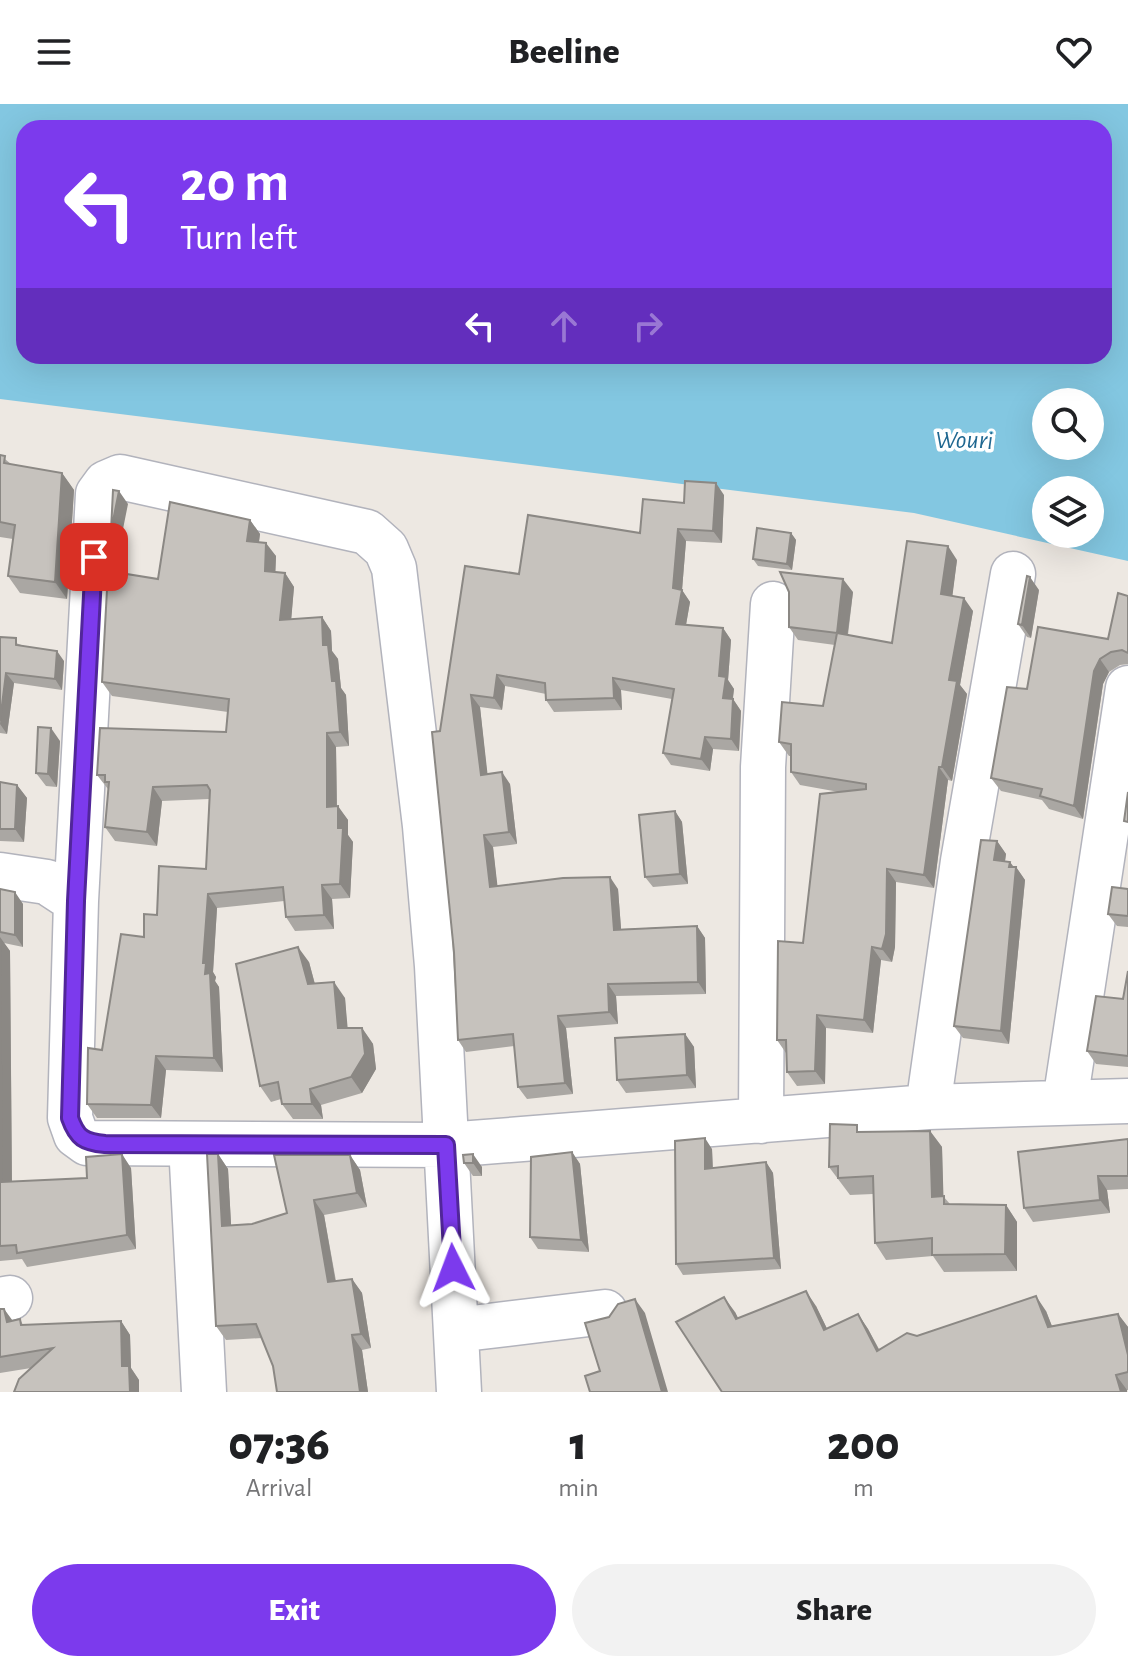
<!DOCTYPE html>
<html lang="en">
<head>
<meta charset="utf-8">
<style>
  :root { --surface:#fff; --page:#f2f2f2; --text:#202124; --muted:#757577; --accent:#7c3aed }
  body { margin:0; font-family:"Alegreya Sans",sans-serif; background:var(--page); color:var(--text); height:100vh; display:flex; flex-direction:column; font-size:30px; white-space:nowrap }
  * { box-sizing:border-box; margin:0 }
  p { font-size:26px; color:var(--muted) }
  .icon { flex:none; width:44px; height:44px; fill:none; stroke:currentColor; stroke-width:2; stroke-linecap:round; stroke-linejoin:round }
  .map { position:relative; height:1288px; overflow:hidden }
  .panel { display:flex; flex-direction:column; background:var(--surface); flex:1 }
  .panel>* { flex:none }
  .top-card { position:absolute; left:16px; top:16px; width:1096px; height:244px; border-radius:24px; box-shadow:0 8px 32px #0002; background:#7c3aed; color:#fff; overflow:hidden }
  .tools { position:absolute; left:1032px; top:284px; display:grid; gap:16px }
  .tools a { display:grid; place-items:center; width:72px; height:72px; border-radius:50%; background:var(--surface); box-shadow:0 8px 32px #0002; font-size:40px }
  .pin { position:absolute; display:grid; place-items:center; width:68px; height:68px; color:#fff; margin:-34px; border-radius:16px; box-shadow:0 4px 12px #0006 }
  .me { position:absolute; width:88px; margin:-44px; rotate:357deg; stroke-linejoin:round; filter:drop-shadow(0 0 6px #0008) }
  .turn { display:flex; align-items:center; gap:28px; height:168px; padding:0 32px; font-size:36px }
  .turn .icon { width:104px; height:104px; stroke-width:2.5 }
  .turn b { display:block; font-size:56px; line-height:68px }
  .lanes { display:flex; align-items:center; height:76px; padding:0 32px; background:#0003; justify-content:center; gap:40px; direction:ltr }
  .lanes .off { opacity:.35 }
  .eta { display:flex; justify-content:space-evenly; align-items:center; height:136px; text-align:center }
  .eta b { font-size:48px; font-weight:800; line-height:56px }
  .primary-button { display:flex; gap:16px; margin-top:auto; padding:16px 32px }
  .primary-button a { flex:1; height:92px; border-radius:48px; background:var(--accent); color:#fff; font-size:32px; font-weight:800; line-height:92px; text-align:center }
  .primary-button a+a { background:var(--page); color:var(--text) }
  header { display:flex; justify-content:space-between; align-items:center; height:104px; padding:0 32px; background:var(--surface); font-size:36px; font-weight:800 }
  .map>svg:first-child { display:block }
  .water { fill:#83c7e1; fill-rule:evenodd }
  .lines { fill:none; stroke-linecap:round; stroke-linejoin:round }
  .minor-casing { stroke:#b2b3bc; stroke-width:47 }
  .minor { stroke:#fff; stroke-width:44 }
  .wall { fill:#aaa7a3 }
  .shaded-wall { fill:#8b8884 }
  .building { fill:#c6c2bd; stroke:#8b8884; stroke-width:2 }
  .route-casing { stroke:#51269a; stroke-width:20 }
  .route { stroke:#7c3aed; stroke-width:14 }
  .labels { text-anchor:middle; stroke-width:7; stroke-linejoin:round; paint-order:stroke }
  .water-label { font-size:26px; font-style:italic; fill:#1f6790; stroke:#fff }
</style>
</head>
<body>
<header><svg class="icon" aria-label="menu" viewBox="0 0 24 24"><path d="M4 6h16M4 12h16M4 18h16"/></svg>Beeline<svg class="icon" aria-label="heart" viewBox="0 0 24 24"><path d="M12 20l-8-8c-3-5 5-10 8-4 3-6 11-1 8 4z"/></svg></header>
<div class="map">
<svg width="1128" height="1288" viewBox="0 0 1128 1288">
  <rect width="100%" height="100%" fill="#ede8e2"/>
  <path class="water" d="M0,0H1128V457L914,409L0,295ZM24,24H1104V252H24ZM1046,298H1090V342H1046ZM1046,386H1090V430H1046Z"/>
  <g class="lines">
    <defs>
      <path id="minor" d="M0,771L47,778L76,797L70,1014L76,1031L87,1039L446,1041L928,1003L1128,997
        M76,797L98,390L106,379L120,373L367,428L386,445L394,464L425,722L437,862L459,1288
        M1065,998L1128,584
        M928,1003L963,757L1013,470
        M761,1017L763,663L773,500
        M191,1040L204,1288
        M0,1196L10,1194
        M456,1226L605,1208"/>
    </defs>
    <use href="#minor" class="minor-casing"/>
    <use href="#minor" class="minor"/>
  </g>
  <path class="wall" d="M0,351L11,360L62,369L74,386L67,495L20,489L8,472L13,435L0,433Z
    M724,391L722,439L686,437L682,486L690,498L686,521L723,524L731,536L728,576L734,585L733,595L741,607L739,647L713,645L710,667L671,661L663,649L672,595L621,586L622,606L554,608L546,596V590L505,582L502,606L480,603L487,670L510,680L517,740L493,743L497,782L618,785L621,825L697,822L705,834L706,890L616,892L618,920L566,924L573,990L527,995L518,983L514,942L466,948L458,936L440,627L519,470L640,429L684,399Z
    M250,416L260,430L259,438L276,452L275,468L285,469L294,483L291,515L322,513L331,527L332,547L338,555L341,584L346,591L349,642L336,643L337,702L348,716V731L353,738L350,794L332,795L334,825L295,827L286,813L284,797L217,804L213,868L216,873L215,877L219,883L223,968L166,966L161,1014H97L87,1000L102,946L144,833L157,811L206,765L209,695L162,697L157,742L115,737L105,723L108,685L97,671L226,628L228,608L112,592L102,578Z
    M791,429L796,436L792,466L758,462L753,455Z
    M957,456L952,492L973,507L960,581L967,590L952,677L948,676L934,784L896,778L895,843L892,858L881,856L873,929L826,924L825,980L797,982L787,968L786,949L777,936L803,839L839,688L800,681L791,668V652H789L779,638L823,602L835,541L798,536L789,523L853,488L848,531L892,539Z
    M1039,486L1031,534L1027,533L1018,520Z
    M1128,492V560L1120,561L1109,568L1103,580L1083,715L1049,705L1042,696L1001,687L991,674L1027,585L1108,535Z
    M0,533L64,557L62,586L14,579L7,630L0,629Z
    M60,637L57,683L46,682L36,669Z
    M0,678L17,681L27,694L24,738L0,737Z
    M675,707L682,718L688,780L653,783L645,773Z
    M997,737L1006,750L1005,758H1010L1013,763H1016L1025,776L1009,940L963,934L954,922Z
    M0,785L23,800V843L4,839L10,847L12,1078L87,1074L131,1064L136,1145L27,1163L22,1155L0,1157Z
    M1128,785V823L1117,822L1108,810Z
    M309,858L315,880L345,894L347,924H362L373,940L376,965L362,989L321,1001L323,1015H293L282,1000L281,995L271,998L260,982Z
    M1128,867V963L1096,960L1087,947L1123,895Z
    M685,930L694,943L696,984L626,989L617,976Z
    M930,1027L942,1043L943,1092L950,1100L1006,1101L1017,1118V1167L944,1168L933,1152L886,1156L875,1139L873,1090L850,1091L829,1063L862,1028Z
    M1128,1035V1085L1107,1086L1110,1109L1033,1118L1024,1104Z
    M712,1045L713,1064L766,1058L773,1069L781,1165L683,1171L676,1160Z
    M572,1048L580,1060L589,1148L538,1145L530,1133Z
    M218,1050L228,1065L231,1121L252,1120L287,1109L350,1051L360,1066L367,1103L324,1111L336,1177L352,1175L362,1189L371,1244L362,1246L368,1288H277L273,1262L262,1234L226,1236L216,1222Z
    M463,1051L482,1063V1072H473L464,1059Z
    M816,1202L827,1225L858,1210L868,1225L879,1245L917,1232L1046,1207L1052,1222L1118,1210L1128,1223V1286L722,1288L735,1208L738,1214Z
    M0,1205H4L13,1217L20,1215L23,1221L121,1217L130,1231L131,1264L139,1276L31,1264L0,1269Z"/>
  <path class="shaded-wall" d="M62,369L74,386L67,495L55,478Z
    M716,379L724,391L722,439L713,427Z
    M119,387L128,400L120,440L111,427Z
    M250,416L260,430L257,451L247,437Z
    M678,425L686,437L682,486L690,498L684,532L676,520L673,484Z
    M791,429L796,436L792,466L787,460Z
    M266,439L276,452L275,481L265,467Z
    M948,442L957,456L951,503L941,490Z
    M285,469L294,483L290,530L280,516Z
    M1030,473L1039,486L1031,534L1022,521Z
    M843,475L853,488L846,542L837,529Z
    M964,494L973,507L960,581L967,590L952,677L942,663L949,576Z
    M322,513L331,527L332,547L338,555L341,584L346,591L349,642L340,628L332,577L323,541Z
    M723,524L731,536L728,576L734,585L731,606L723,594L719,572Z
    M57,547L64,557L62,586L55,575Z
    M1100,555L1109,568L1103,580L1083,715L1074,702L1094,567Z
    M6,569L14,579L7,630L0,620Z
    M497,571L505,582L502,606L494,594Z
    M613,574L621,586L622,606L614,594Z
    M471,591L480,603L489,683L481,671Z
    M733,595L741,607L739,647L731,635Z
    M51,624L60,637L57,683L48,670Z
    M327,629L336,643L337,716L327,703Z
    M705,633L713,645L710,667L701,655Z
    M939,663L948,676L934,784L924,771Z
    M502,668L510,680L517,740L509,728Z
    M17,681L27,694L24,738L15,725Z
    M153,683L162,697L157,742L147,728Z
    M338,702L348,716V731L353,738L350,794L340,780Z
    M675,707L682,718L688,780L680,770Z
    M484,731L493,743L499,795L490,783Z
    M997,737L1006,750L1003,769L994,756Z
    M1010,758L1016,766V763L1025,776L1009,940L1001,927Z
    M887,765L896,778L895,843L892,858L882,845Z
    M610,773L618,785L622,837L614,826Z
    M322,781L332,795L334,825L324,811Z
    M15,788L23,800V843L15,831Z
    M208,790L217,804L213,868L216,873L215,877L219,883L223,968L214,954L203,859Z
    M697,822L705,834L706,890L698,878Z
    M0,833L10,847L12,1092L2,1078Z
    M298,843L309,858L319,896L308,880Z
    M872,843L881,856L873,929L864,916Z
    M334,878L345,894L349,939L338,924Z
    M608,880L616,892L618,920L609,908Z
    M817,911L826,924L825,980L815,967Z
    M558,912L566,924L573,990L565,979Z
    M362,924L373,940L376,965L362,989L351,973Z
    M685,930L694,943L696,984L687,971Z
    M156,952L166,966L161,1014L151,1001Z
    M310,985L321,1001L323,1015L312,1000Z
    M930,1027L942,1043L944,1110L932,1093Z
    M705,1034L712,1045L713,1075L705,1065Z
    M572,1048L580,1060L589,1148L581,1136Z
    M122,1050L131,1064L136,1145L127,1131Z
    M218,1050L228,1065L232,1137L222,1122Z
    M473,1050L482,1063V1072L473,1059Z
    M350,1051L360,1066L367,1103L357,1089Z
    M766,1058L773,1069L781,1165L774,1154Z
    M1098,1072L1107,1086L1110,1109L1100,1096Z
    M314,1096L324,1111L338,1192L328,1178Z
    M1006,1101L1017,1118V1167L1005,1150Z
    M352,1175L362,1189L371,1244L361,1230Z
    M806,1187L816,1202L835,1241L824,1226Z
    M1036,1192L1046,1207L1058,1238L1048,1223Z
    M724,1193L735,1208L746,1230L736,1215Z
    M635,1195L645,1209L668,1288H662Z
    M4,1205L14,1219L7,1218Z
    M858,1210L868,1225L887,1261L877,1247Z
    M1118,1210L1128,1223V1251Z
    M121,1217L130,1231L131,1264L139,1276V1288H130L122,1262Z
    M352,1231L362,1246L368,1288H360Z
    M1116,1271L1127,1286V1288H1121Z"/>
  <path class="building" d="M0,351L5,352L4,359L62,369L55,478L8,472L15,421L0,418Z
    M685,377L716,379L713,427L678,425L673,484L682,486L676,520L723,524L719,572L726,573L723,594L733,595L731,635L705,633L701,655L663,649L674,585L613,574L614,594L546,596L545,579L497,571L494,594L471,591L481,671L502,668L509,728L484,731L490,783L563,774L610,773L614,826L697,822L698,878L608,880L609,908L558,912L565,979L518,983L513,930L458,936L454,848L432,628L440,627L465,462L519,470L528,411L640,429L643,395L684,399Z
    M113,386L119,387L111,427Z
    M170,398L250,416L247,437L266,439L265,467L285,469L280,516L322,513L323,541H328L332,577H336L340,628L327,629V703L338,702V724H343L340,780L322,781L324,811L286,813L283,783L208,790L203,859H206L205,870L210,869L214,954L156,952L151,1001L87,1000L88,944L102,946L121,830L144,833V810L157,811L159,762L206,765L210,686L207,681L153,683L147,728L105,723L109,678H105V671H97L100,624L226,628L229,595L102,578L108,467L158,475Z
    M757,424L791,429L787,460L753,455Z
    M907,437L948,442L941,490L964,494L949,576L957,577L942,663H939L924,771L887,765L886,830L882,845L872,843L864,916L817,911L815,967L787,968L786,936H777L778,837L803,839L820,690L866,685V680L791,668V640L779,638L782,598L823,602L837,529L892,539Z
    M780,468L843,475L837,529L789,523V488Z
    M1027,472L1030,473L1022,521L1018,520Z
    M1118,489L1128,492V549L1122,546L1111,548L1100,555L1094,567L1074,702L1040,692L1042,685L991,674L1007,583L1027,585L1038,523L1108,535Z
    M0,533L16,534V541L57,547L55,575L6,569L0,617Z
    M38,623L51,624L48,670L36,669Z
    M0,678L17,681L15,725H0Z
    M1128,688V718L1124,717Z
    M675,707L680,770L645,773L639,711Z
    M981,736L997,737L994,756L1010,758L1009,763H1016L1001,927L954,922Z
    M1112,783L1128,785V812L1108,810Z
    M0,785L15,788V831L0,828Z
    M0,842L2,1078L87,1074L86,1053L122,1050L127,1131L17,1149L16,1141L0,1142Z
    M298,843L308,880L334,878L338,924H362L365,950L351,973L310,985L312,1000H282L278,978L260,982L236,860Z
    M1128,867V952L1087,947L1096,892L1123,895Z
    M685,930L687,971L617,976L615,934Z
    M830,1020L857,1021V1028L930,1027L932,1093L944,1092V1100L1006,1101L1005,1150L932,1151V1134L875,1139L873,1072L838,1074V1062L829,1063Z
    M705,1034V1065L766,1058L774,1154L676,1160L675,1037Z
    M1128,1035V1072H1098L1100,1096L1024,1104L1018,1048Z
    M572,1048L581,1136L530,1133L531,1053Z
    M207,1050H218L222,1122L252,1120L287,1109L274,1051H350L357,1089L314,1096L328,1178L352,1175L361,1230L352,1231L360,1288H277L273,1262L256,1220L216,1222Z
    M473,1050V1059H464L463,1051Z
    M806,1187L824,1226L858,1210L877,1247L907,1229L917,1232L1036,1192L1048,1223L1118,1210L1128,1251V1268L1116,1271L1121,1288H722L676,1218L724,1193L736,1215Z
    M635,1195L662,1288H590L585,1272L600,1267L585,1219L609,1213L618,1200Z
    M0,1205H4L7,1218L20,1215L21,1221L121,1217L122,1262H129L130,1288H14L19,1275L53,1244L0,1253Z"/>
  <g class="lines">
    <defs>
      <path id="route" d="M94,453L76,797L70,1014C77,1034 84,1038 105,1040L446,1041L453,1164"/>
    </defs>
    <use href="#route" class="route-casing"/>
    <use href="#route" class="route"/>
  </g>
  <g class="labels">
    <g class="water-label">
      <text x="964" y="344">Wouri</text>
    </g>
  </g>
</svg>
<div class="tools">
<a><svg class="icon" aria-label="search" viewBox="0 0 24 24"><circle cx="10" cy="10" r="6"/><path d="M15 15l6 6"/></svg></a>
<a><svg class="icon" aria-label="layers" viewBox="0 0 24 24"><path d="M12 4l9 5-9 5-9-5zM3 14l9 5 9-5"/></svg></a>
</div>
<div class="pin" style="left:94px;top:453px;background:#d93025"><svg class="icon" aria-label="arrive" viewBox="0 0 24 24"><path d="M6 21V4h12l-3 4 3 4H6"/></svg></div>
<svg class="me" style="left:453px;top:1164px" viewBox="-20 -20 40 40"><path d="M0-17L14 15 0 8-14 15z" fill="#7c3aed" stroke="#fff" stroke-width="4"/></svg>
<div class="top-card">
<div class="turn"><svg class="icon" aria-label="left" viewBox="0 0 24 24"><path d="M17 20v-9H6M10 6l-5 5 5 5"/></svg><div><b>20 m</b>Turn left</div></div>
<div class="lanes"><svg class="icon" aria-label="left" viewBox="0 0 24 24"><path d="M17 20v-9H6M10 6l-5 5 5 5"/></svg><svg class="icon off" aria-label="ahead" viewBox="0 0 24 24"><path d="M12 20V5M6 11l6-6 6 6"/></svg><svg class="icon off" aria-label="right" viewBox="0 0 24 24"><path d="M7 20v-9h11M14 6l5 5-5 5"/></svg></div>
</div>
</div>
<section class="panel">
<div class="eta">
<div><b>07:36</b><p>Arrival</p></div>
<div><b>1</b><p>min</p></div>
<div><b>200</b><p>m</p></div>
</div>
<div class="primary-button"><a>Exit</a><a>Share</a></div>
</section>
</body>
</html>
